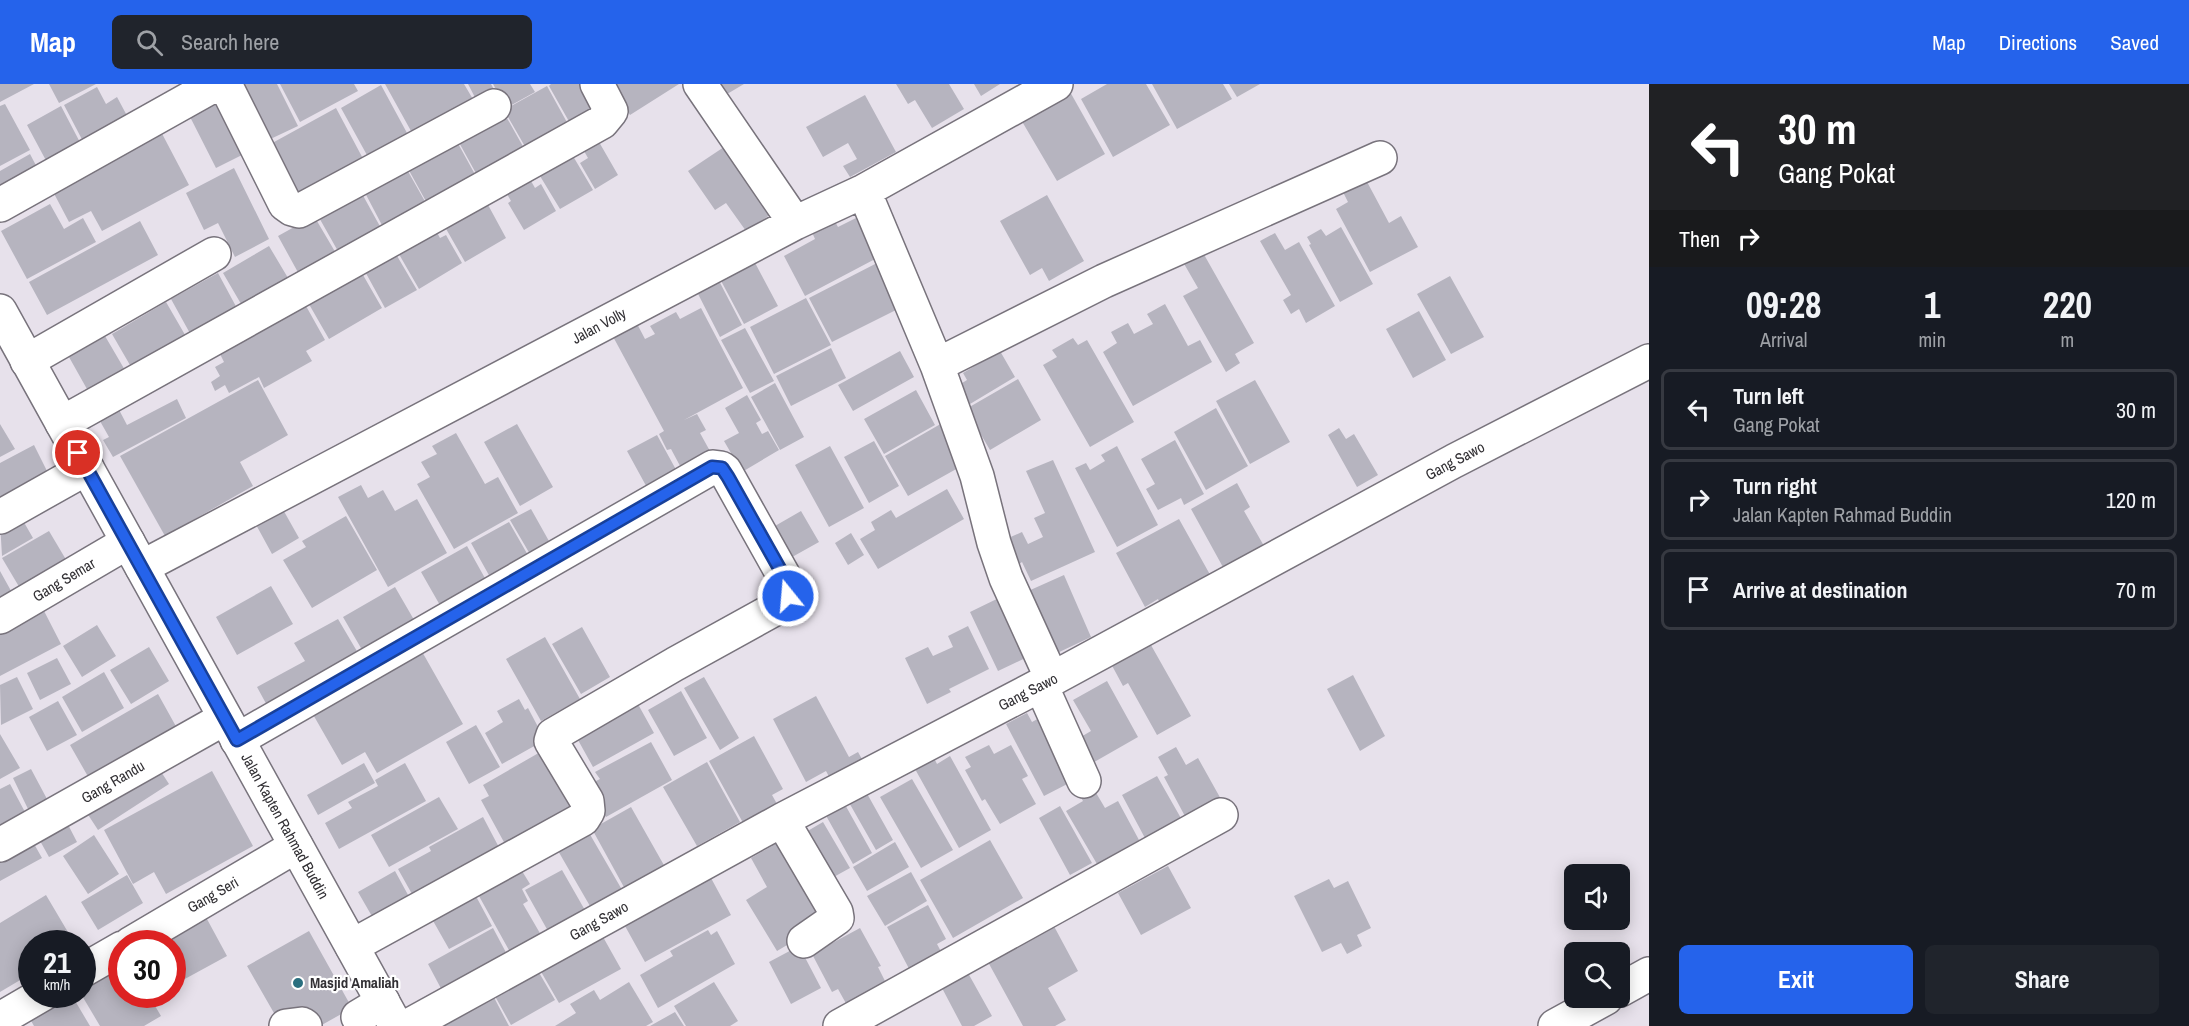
<!DOCTYPE html>
<html lang="en">
<head>
<meta charset="utf-8">
<style>
  :root { --surface:#171b24; --page:#20242c; --text:#f1f3f6; --muted:#9ea1a6; --line:#363941; --accent:#2563eb }
  body { margin:0; font-family:"Archivo Narrow",sans-serif; background:var(--page); color:var(--text); height:100vh; display:flex; flex-direction:column; font-size:22px; white-space:nowrap }
  * { box-sizing:border-box; margin:0 }
  p { font-size:20px; color:var(--muted) }
  .icon { flex:none; width:33px; height:33px; fill:none; stroke:currentColor; stroke-width:2; stroke-linecap:round; stroke-linejoin:round }
  .map { position:relative; flex:1; overflow:hidden }
  .sheet { display:flex; flex-direction:column; background:var(--surface); width:540px }
  .sheet>* { flex:none }
  .hud { background:#202124; color:#fff; overflow:hidden }
  .tools { position:absolute; left:1564px; top:780px; display:grid; gap:12px }
  .tools a { display:grid; place-items:center; width:66px; height:66px; border-radius:9px; background:var(--surface); box-shadow:0 3px 15px #0003; font-size:30px }
  .speed { position:absolute; left:18px; top:846px; display:flex; gap:12px; font-size:30px; font-weight:700; text-align:center }
  .speed>* { display:grid; place-content:center; width:78px; height:78px; border-radius:50%; background:var(--surface); box-shadow:0 3px 15px #0003; line-height:1 }
  .speed small { font-size:15px; font-weight:400 }
  .speed .limit { border:9px solid #d22; background:#fff; color:#111 }
  .pin { position:absolute; display:grid; place-items:center; width:51px; height:51px; color:#fff; margin:-26px; border:3px solid #fff; border-radius:50%; box-shadow:0 2px 6px #0007 }
  .me { position:absolute; width:66px; margin:-33px; rotate:343deg; stroke-linejoin:round; filter:drop-shadow(0 0 4px #0008) }
  .turn { display:flex; align-items:center; gap:21px; height:126px; padding:0 30px; font-size:27px }
  .turn .icon { width:78px; height:78px; stroke-width:2.5 }
  .turn b { display:block; font-size:42px; line-height:51px }
  .then { display:flex; align-items:center; height:57px; padding:0 30px; background:#0003; gap:12px; font-size:22px }
  .eta { display:flex; justify-content:space-evenly; align-items:center; height:102px; text-align:center }
  .eta b { font-size:36px; font-weight:700; line-height:42px }
  .cta { display:flex; gap:12px; margin-top:auto; padding:12px 30px }
  .cta a { flex:1; height:69px; border-radius:9px; background:var(--accent); color:#fff; font-size:24px; font-weight:700; line-height:69px; text-align:center }
  .cta a+a { background:var(--page); color:var(--text) }
  ul { padding:0; list-style:none }
  li { display:flex; align-items:center; gap:18px; height:81px; margin:0 12px 9px; padding:0 18px; border:3px solid var(--line); border-radius:9px }
  li div { flex:1 }
  li b { display:block; font-size:22px }
  li em { font-style:normal }
  header { display:flex; align-items:center; gap:36px; box-sizing:border-box; height:84px; padding:0 30px; background:var(--accent); color:#fff }
  header strong { font-size:28px }
  nav { display:flex; gap:33px; margin-inline-start:auto; font-size:21px }
  .search { width:420px; height:54px; background:var(--page); display:flex; align-items:center; gap:15px; box-sizing:border-box; padding:0 21px; border-radius:9px; color:var(--muted); font-size:22px }
  main { display:flex; flex:1; min-height:0 }
  .map>svg:first-child { display:block }
  .building { fill:#b6b4bf }
  .lines { fill:none; stroke-linecap:round; stroke-linejoin:round }
  .street-casing { stroke:#78737c; stroke-width:36 }
  .primary-casing { stroke:#78737c; stroke-width:36 }
  .street { stroke:#fff; stroke-width:33 }
  .primary { stroke:#fff; stroke-width:33 }
  .route-casing { stroke:#184099; stroke-width:15 }
  .route { stroke:#2563eb; stroke-width:10 }
  .poi-dot { fill:#2a6f7f; stroke:#fff; stroke-width:2 }
  .labels { text-anchor:middle; stroke-width:4.5; stroke-linejoin:round; paint-order:stroke }
  .street-label { font-size:15px; fill:#323034; stroke:#fff }
  .poi-label { font-size:15px; font-weight:bold; fill:#323034; stroke:#fff; text-anchor:start }
</style>
</head>
<body>
<header>
<strong>Map</strong>
<div class="search"><svg class="icon" aria-label="search" viewBox="0 0 24 24"><circle cx="10" cy="10" r="6"/><path d="M15 15l6 6"/></svg>Search here</div>
<nav><a>Map</a><a>Directions</a><a>Saved</a></nav>
</header>
<main>
<div class="map">
<svg width="1649" height="942" viewBox="0 0 1649 942">
  <rect width="100%" height="100%" fill="#e7e1eb"/>
  <path class="building" d="M0,0H34L0,18Z
    M49,0H96L59,19Z
    M233,0H277L298,42L262,59Z
    M280,0H354L358,7L300,38Z
    M385,0H464L477,22L416,56Z
    M468,0H491L499,15L481,25Z
    M493,0H530L535,8L506,24Z
    M551,0H593L605,22L571,41L549,2Z
    M610,0H679L630,31Z
    M708,0H744L717,16Z
    M896,0H949L964,25L932,44L915,16L908,20Z
    M974,0H1000L981,12Z
    M1107,0H1146L1170,41L1113,73L1081,15Z
    M1152,0H1223L1232,15L1177,45Z
    M1229,0H1260L1237,13Z
    M381,1L413,60L373,82L341,24Z
    M222,2L254,65L216,84L184,21Z
    M547,2L569,42L527,66L504,26Z
    M97,3L106,20L117,13L132,41L87,65L64,21Z
    M1069,6L1105,70L1057,97L1020,34Z
    M865,11L896,68L850,93L843,82L857,75L848,59L823,73L806,43Z
    M5,20L30,66L0,82V22Z
    M61,22L84,66L50,84L27,41Z
    M336,24L368,84L298,122L265,63Z
    M503,27L525,66L478,93L456,53Z
    M158,42L189,101L102,147L91,127L69,138L49,100Z
    M455,54L477,94L428,121L406,81Z
    M733,57L779,125L746,147L726,119L715,126L688,87Z
    M599,58L618,91L595,105L580,79L588,74L584,67Z
    M570,67L593,106L560,125L540,92L552,85Z
    M30,70L41,91L0,114V87Z
    M405,82L427,121L384,145L363,105Z
    M234,84L269,155L235,173L218,139L204,146L186,109Z
    M527,90L535,104L541,100L556,127L524,146L508,119L511,117L503,103Z
    M1365,94L1389,139L1401,132L1418,163L1370,188L1336,125L1348,118L1342,106Z
    M360,106L382,146L339,169L317,130Z
    M1047,111L1084,177L1049,197L1042,184L1030,191L1000,137Z
    M487,119L506,154L465,178L445,143Z
    M50,120L64,145L83,134L96,158L27,195L1,147Z
    M314,132L337,171L300,192L278,152Z
    M833,134L838,143L856,134L877,174L805,212L784,172L815,155L811,146Z
    M140,137L158,171L47,231L29,198Z
    M434,143L440,154L446,151L462,179L419,205L396,165Z
    M1341,143L1373,200L1340,218L1309,161L1311,160L1307,153L1321,145L1326,152Z
    M1275,149L1285,166L1299,158L1335,222L1306,239L1299,225L1291,230L1283,216L1291,211L1260,157Z
    M269,162L291,199L244,225L223,189Z
    M393,165L417,206L385,224L362,182Z
    M1202,167L1254,259L1235,270L1240,279L1226,288L1183,212L1198,204L1183,178Z
    M753,175L778,222L744,240L719,193Z
    M877,179L900,224L832,258L809,214Z
    M359,184L382,224L329,255L306,215Z
    M218,189L239,228L192,253L171,215Z
    M1450,192L1484,253L1451,270L1417,210Z
    M717,193L742,241L720,253L695,204Z
    M806,214L831,261L774,290L750,243Z
    M166,218L188,256L134,288L112,250Z
    M1165,220L1188,262L1200,256L1212,278L1133,322L1103,268L1117,259L1111,248L1128,239L1134,250L1153,240L1147,230Z
    M306,222L325,256L306,267L312,277L264,304L259,293L229,309L225,301L215,307L211,298L220,292L215,283L224,278L220,270Z
    M701,224L743,304L684,336L697,330L706,346L700,349L716,378L686,393L671,365L667,366L659,350L664,347L610,247L634,234L645,255L655,250L650,242L676,228L680,235Z
    M1419,227L1446,276L1413,294L1386,245Z
    M745,244L774,297L750,309L721,256Z
    M105,252L129,293L92,314L69,273Z
    M1073,254L1078,261L1087,256L1134,338L1090,363L1043,281L1057,273L1052,266Z
    M831,264L846,294L791,322L776,292Z
    M900,267L914,293L853,327L838,301Z
    M1000,267L1015,293L965,323L954,304L967,296L963,289Z
    M1018,295L1041,336L990,366L966,325Z
    M258,296L288,351L240,378L253,402L165,452L120,372Z
    M1255,296L1290,358L1250,380L1216,317Z
    M775,299L804,353L780,366L751,313Z
    M916,306L935,341L884,370L864,335Z
    M747,311L761,336L756,339L762,350L768,347L779,366L742,388L724,357L739,349L725,324Z
    M177,315L186,334L113,373L103,356L109,353L96,330L116,320L127,341Z
    M1216,324L1248,382L1206,406L1174,348Z
    M944,338L967,379L908,412L885,372Z
    M0,340L15,365L0,373Z
    M517,340L553,403L520,422L484,358Z
    M1339,344L1346,355L1354,350L1378,391L1357,403L1328,351Z
    M456,349L485,400L498,393L518,429L454,465L417,400L430,393L421,378L437,370L432,362Z
    M657,351L680,393L650,409L627,367Z
    M1175,356L1204,410L1184,421L1181,414L1158,426L1146,405L1155,400L1141,375Z
    M874,357L899,402L869,419L844,373Z
    M34,361L50,393L0,419V379Z
    M830,362L864,424L829,443L795,381Z
    M1117,362L1158,441L1117,463L1075,384L1086,379L1090,386L1105,377L1101,371Z
    M1053,376L1095,468L1031,497L1022,478L1018,481L1006,455L1022,448L1028,460L1043,453L1034,434L1045,429L1026,387Z
    M1237,399L1250,423L1244,427L1264,462L1224,485L1191,425Z
    M361,401L368,414L383,406L395,427L417,415L447,469L388,503L338,413Z
    M947,405L964,435L878,485L860,455L875,446L871,438L891,426L896,434Z
    M281,422L299,454L272,470L254,437Z
    M531,425L554,466L534,477L510,436Z
    M801,427L819,458L785,477L768,446Z
    M18,428L33,454L2,472L0,438Z
    M346,432L377,486L312,524L283,476L306,463L302,457Z
    M1179,435L1213,496L1162,524L1158,515L1145,523L1116,469Z
    M509,438L533,480L495,502L471,459Z
    M49,447L68,479L21,506L2,474Z
    M851,449L864,471L848,481L835,459Z
    M467,462L491,505L445,530L421,488Z
    M0,487L15,514L0,522Z
    M1064,491L1091,553L1053,571L1017,512Z
    M271,502L293,540L237,571L216,533Z
    M395,503L417,541L365,571L343,533Z
    M1007,510L1036,569L998,587L970,528Z
    M43,525L61,560L0,592V546Z
    M338,535L361,574L269,625L257,603L305,577L294,559Z
    M97,541L116,572L82,593L63,562Z
    M968,542L989,585L949,605L951,608L927,620L905,574L928,563L933,572L953,563L948,552Z
    M582,543L610,593L581,610L552,560Z
    M545,553L580,615L541,637L506,575Z
    M1147,554L1191,632L1157,651L1128,599L1123,602L1109,576Z
    M416,557L463,640L377,689L365,668L342,681L307,620Z
    M149,563L169,597L131,620L110,586Z
    M57,574L71,600L40,616L27,589Z
    M104,588L124,624L82,648L62,613Z
    M1353,591L1385,652L1360,667L1327,605Z
    M17,593L33,625L1,641L0,601Z
    M704,593L739,654L720,666L684,604Z
    M1107,597L1138,653L1089,681L1074,657L1091,647L1073,616Z
    M681,607L707,654L674,672L648,626Z
    M158,610L178,646L90,696L70,661Z
    M816,612L849,673L858,668L867,684L834,702L826,687L806,698L773,635Z
    M634,613L654,649L593,683L573,647Z
    M519,615L525,626L528,624L545,656L502,680L485,649L503,638L497,627Z
    M58,617L77,651L47,667L29,633Z
    M1027,629L1032,638L1043,632L1077,695L1044,712L1006,640Z
    M476,641L500,683L469,700L446,658Z
    M0,650L20,684L0,695Z
    M754,652L783,705L772,711L781,727L747,746L709,677Z
    M651,658L672,696L606,733L588,701L600,695L595,688Z
    M989,661L994,670L1011,661L1028,692L1022,695L1036,720L1000,740L985,715L982,717L965,686L971,683L965,673Z
    M549,663L583,722L505,760L481,716L489,712L483,701Z
    M1176,663L1186,681L1198,674L1222,717L1187,736L1164,693L1168,691L1158,673Z
    M950,672L991,746L959,764L915,685L934,674L937,680Z
    M707,678L740,738L697,762L663,703Z
    M364,679L375,699L318,731L307,711Z
    M405,679L426,717L339,765L325,739L352,724L348,718L378,702L375,696Z
    M156,680L169,700L98,746L85,726Z
    M31,685L47,715L28,725L13,694Z
    M212,687L253,762L166,810L154,788L133,800L104,746Z
    M1157,692L1182,736L1146,756L1122,711Z
    M912,695L953,766L921,784L880,713Z
    M10,700L25,728L0,741V705Z
    M1092,702L1105,724L1118,717L1139,756L1097,780L1066,727L1083,717L1079,710Z
    M865,706L893,756L876,766L847,715Z
    M439,713L458,745L389,783L371,751Z
    M843,717L872,769L853,780L824,728Z
    M1060,722L1092,779L1070,791L1039,734Z
    M631,723L665,783L625,805L592,745Z
    M63,731L77,758L49,773L34,746Z
    M483,733L503,771L417,819L398,785L431,767L429,763Z
    M823,738L850,784L821,800L794,755Z
    M588,747L625,811L594,829L557,765Z
    M786,747L836,832L777,867L746,816L767,803L751,774L772,762L769,757Z
    M29,751L42,774L0,797V767Z
    M94,751L119,790L88,810L63,772Z
    M990,756L1023,814L953,854L920,796Z
    M895,758L909,783L867,807L853,783Z
    M1168,782L1191,824L1141,851L1118,809Z
    M562,786L590,835L553,856L525,806Z
    M395,787L413,820L377,841L358,808Z
    M522,787L530,800L522,805L528,817L523,820L541,851L510,868L474,803Z
    M911,788L927,817L885,842L867,812Z
    M127,791L143,819L98,846L81,818Z
    M711,794L731,831L645,878L625,842L662,822L658,816L696,795L699,801Z
    M1329,795L1334,804L1348,797L1371,844L1357,851L1362,862L1347,870L1341,859L1322,868L1294,812Z
    M471,803L492,842L449,865L432,835Z
    M46,811L75,860H32V889L0,908V839Z
    M928,821L946,855L937,860L947,879L915,896L887,843Z
    M201,824L227,872L172,902V860H146Z
    M1048,831L1078,887L1048,904L1066,936L1055,942H1023L982,867Z
    M493,844L510,876L445,912L428,880Z
    M598,844L621,885L559,919L536,879Z
    M860,844L881,882L878,883L887,901L848,923L838,905L832,908L812,870Z
    M708,846L711,851L717,847L735,880L658,924L640,891L673,872L670,867Z
    M309,847L352,924L320,942H312L301,923L278,936L247,882Z
    M799,862L821,904L791,920L769,878Z
    M122,873V910H148L161,932L144,942H100L81,910H82V896Z
    M534,880L555,916L511,941L491,905Z
    M968,889L992,932L974,942H962L942,904Z
    M629,898L653,938L646,942H555L576,929L570,920L594,906L600,916Z
    M714,898L738,937L730,942H686L674,922Z
    M488,902L509,942H440Z
    M52,910H71L90,942H34L25,926Z
    M675,928L684,942H650Z"/>
  <g class="lines">
    <defs>
      <path id="street" d="M225,0L285,120L292,125L299,127L494,22
        M700,0L795,139
        M864,107L937,281L977,392L994,459L1006,494L1052,595
        M0,121L216,0
        M27,277L214,170
        M937,281L1104,197L1380,74
        M62,339L602,38L611,27L597,0
        M0,433L87,384
        M142,483L795,139L864,107L1056,0
        M0,533L128,458
        M1041,601L1084,697
        M237,656L713,383L721,384L725,387L786,496L788,512L780,522L675,580L553,651L551,657L587,717L588,727L583,735L352,862
        M782,736L836,828L837,834L804,857
        M0,761L225,634
        M130,860L296,762
        M82,887L122,864
        M1620,906L1649,890
        M358,933L383,918
        M0,935L43,910
        M286,942L302,940L305,942
        M408,942L782,736L1052,595L1454,377L1649,277
        M840,942L1221,731
        M1555,942L1606,914"/>
      <path id="primary" d="M0,227L396,942"/>
    </defs>
    <use href="#street" class="street-casing"/>
    <use href="#primary" class="primary-casing"/>
    <use href="#street" class="street"/>
    <use href="#primary" class="primary"/>
  </g>
  <g class="lines">
    <defs>
      <path id="route" d="M78,369L237,656L712,383L722,384L728,393L786,496L788,512"/>
    </defs>
    <use href="#route" class="route-casing"/>
    <use href="#route" class="route"/>
  </g>
  <circle class="poi-dot" cx="298" cy="899" r="6"/>
  <g class="labels">
    <g class="street-label">
      <text transform="translate(599 242) rotate(-28)" y="5">Jalan Volly</text>
      <text transform="translate(1455 377) rotate(-28)" y="5">Gang Sawo</text>
      <text transform="translate(64 496) rotate(-31)" y="5">Gang Semar</text>
      <text transform="translate(1028 608) rotate(-27)" y="5">Gang Sawo</text>
      <text transform="translate(113 698) rotate(-30)" y="5">Gang Randu</text>
      <text transform="translate(285 742) rotate(61)" y="5">Jalan Kapten Rahmad Buddin</text>
      <text transform="translate(213 811) rotate(-30)" y="5">Gang Seri</text>
      <text transform="translate(599 837) rotate(-29)" y="5">Gang Sawo</text>
    </g>
    <g class="poi-label">
      <text x="310" y="904">Masjid Amaliah</text>
    </g>
  </g>
</svg>
<div class="tools">
<a><svg class="icon" aria-label="sound" viewBox="0 0 24 24"><path d="M4 9h4l5-4v14l-5-4H4zM17 9q2 3 0 6"/></svg></a>
<a><svg class="icon" aria-label="search" viewBox="0 0 24 24"><circle cx="10" cy="10" r="6"/><path d="M15 15l6 6"/></svg></a>
</div>
<div class="speed"><div>21<small>km/h</small></div><div class="limit">30</div></div>
<div class="pin" style="left:78px;top:369px;background:#d93025"><svg class="icon" aria-label="arrive" viewBox="0 0 24 24"><path d="M6 21V4h12l-3 4 3 4H6"/></svg></div>
<svg class="me" style="left:788px;top:512px" viewBox="-20 -20 40 40"><circle r="17" fill="#2563eb" stroke="#fff" stroke-width="3"/><path d="M0-11L8 9 0 5-8 9z" fill="#fff"/></svg>
</div>
<section class="sheet">
<div class="hud">
<div class="turn"><svg class="icon" aria-label="left" viewBox="0 0 24 24"><path d="M17 20v-9H6M10 6l-5 5 5 5"/></svg><div><b>30 m</b>Gang Pokat</div></div>
<div class="then">Then<svg class="icon" aria-label="right" viewBox="0 0 24 24"><path d="M7 20v-9h11M14 6l5 5-5 5"/></svg></div>
</div>
<div class="eta">
<div><b>09:28</b><p>Arrival</p></div>
<div><b>1</b><p>min</p></div>
<div><b>220</b><p>m</p></div>
</div>
<ul>
<li><svg class="icon" aria-label="left" viewBox="0 0 24 24"><path d="M17 20v-9H6M10 6l-5 5 5 5"/></svg><div><b>Turn left</b><p>Gang Pokat</p></div><em>30 m</em></li>
<li><svg class="icon" aria-label="right" viewBox="0 0 24 24"><path d="M7 20v-9h11M14 6l5 5-5 5"/></svg><div><b>Turn right</b><p>Jalan Kapten Rahmad Buddin</p></div><em>120 m</em></li>
<li><svg class="icon" aria-label="arrive" viewBox="0 0 24 24"><path d="M6 21V4h12l-3 4 3 4H6"/></svg><div><b>Arrive at destination</b></div><em>70 m</em></li>
</ul>
<div class="cta"><a>Exit</a><a>Share</a></div>
</section>
</main>
</body>
</html>
